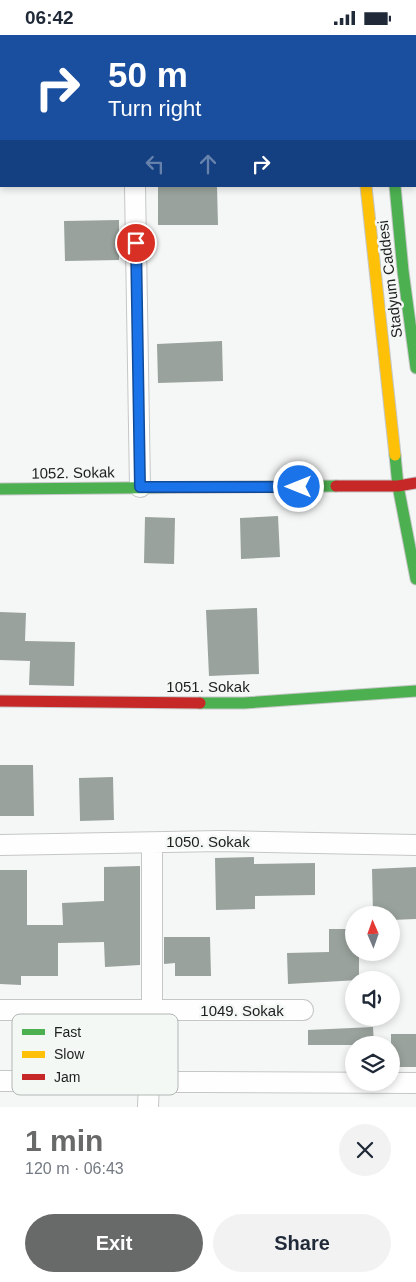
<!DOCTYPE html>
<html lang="en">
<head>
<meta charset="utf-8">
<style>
  :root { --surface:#fff; --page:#f2f2f3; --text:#1f2937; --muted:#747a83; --accent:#686a69 }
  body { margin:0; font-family:Helvetica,sans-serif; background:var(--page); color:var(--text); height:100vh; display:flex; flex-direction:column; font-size:19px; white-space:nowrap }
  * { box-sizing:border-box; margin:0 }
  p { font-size:16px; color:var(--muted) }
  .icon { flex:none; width:28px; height:28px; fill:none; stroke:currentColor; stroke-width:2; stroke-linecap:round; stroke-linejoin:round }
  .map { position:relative; height:1072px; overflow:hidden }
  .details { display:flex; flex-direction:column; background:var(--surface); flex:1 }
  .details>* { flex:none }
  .banner { position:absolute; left:0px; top:0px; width:416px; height:152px; box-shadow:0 2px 8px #0003; background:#1a4fa0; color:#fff; overflow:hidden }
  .needle { width:32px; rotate:358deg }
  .controls { position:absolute; left:345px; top:871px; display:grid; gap:10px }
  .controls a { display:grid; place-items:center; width:55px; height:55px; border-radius:50%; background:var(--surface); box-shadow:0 2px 8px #0003; font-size:25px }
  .pin { position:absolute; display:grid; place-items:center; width:42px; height:42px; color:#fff; margin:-21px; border:2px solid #fff; border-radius:50%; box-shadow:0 1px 5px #0007 }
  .me { position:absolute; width:55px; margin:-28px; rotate:270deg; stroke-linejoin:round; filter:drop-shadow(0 0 4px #0008) }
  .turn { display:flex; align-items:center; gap:18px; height:105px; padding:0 25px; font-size:22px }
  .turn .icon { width:65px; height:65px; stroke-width:2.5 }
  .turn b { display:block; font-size:35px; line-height:42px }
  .lanes { display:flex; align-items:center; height:48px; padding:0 25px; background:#0003; justify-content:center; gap:25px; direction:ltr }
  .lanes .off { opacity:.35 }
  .round { display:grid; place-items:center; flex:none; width:52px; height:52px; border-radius:26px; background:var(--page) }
  .head { display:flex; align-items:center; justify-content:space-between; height:85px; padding:0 25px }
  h1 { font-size:30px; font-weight:600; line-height:38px; color:var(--accent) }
  .primary-button { display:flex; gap:10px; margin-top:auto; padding:10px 25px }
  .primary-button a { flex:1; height:58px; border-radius:30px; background:var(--accent); color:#fff; font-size:20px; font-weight:600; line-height:58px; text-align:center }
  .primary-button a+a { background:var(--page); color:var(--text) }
  .status { display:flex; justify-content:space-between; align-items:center; height:35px; padding:0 25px; background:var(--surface); direction:ltr }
  .status svg { height:14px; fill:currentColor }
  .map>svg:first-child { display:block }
  .green { fill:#ddf6e4 }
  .building { fill:#99a29c }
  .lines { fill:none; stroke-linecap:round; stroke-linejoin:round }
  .street-casing { stroke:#c5c7c6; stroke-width:22 }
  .fast-casing { stroke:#c5c7c6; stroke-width:13 }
  .slow-casing { stroke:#c5c7c6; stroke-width:13 }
  .jam-casing { stroke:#c5c7c6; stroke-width:13 }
  .street { stroke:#fefefe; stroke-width:20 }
  .fast { stroke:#4caf50; stroke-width:11 }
  .slow { stroke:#ffc107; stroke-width:11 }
  .jam { stroke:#c62828; stroke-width:11 }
  .route-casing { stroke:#114b97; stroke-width:12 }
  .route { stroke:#1a73e8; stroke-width:9 }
  .labels { text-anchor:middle; stroke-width:5; stroke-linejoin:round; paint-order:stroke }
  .street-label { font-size:15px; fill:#1c1e1d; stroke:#f4f8f5 }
  .key { fill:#f4f8f5; stroke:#b3b7b4; stroke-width:1 }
  .key-label { font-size:14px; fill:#1c1e1d }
</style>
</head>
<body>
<div class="status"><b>06:42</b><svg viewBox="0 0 49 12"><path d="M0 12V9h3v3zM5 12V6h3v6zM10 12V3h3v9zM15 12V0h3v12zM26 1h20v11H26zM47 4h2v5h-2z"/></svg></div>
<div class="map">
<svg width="416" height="1072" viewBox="0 0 416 1072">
  <rect width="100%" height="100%" fill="#f5f7f6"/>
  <path class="green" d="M2,0H338V1H2Z"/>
  <path class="building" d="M158,151H217L218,190H158Z
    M119,185V225L65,226L64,186Z
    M222,306L223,346L158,348L157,309Z
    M278,481L280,522L241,524L240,483Z
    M145,482L175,483L174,529L144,528Z
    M257,573L259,639L209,641L206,575Z
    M0,577L26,578L25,606L75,607L74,651L29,650L30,626L0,625Z
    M0,730H33L34,781H0Z
    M113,742L114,785L80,786L79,743Z
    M254,822V829L315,828V860L255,861V874L216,875L215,823Z
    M140,831V930L105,932L104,907L58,908V941H21V950L0,949V835H27V890H63L62,868L104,866V832Z
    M416,832V884L391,885V880H373L372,834Z
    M329,894H354V918H359V945L288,949L287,918L329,917Z
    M164,902H210L211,941H175V928L164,929Z
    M373,992L374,1010H308V995Z
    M391,999H416V1032H391Z"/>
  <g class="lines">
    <defs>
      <path id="street" d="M0,94H1
        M415,100H416
        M135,151L140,452
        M0,810L220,806L416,810
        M0,975H303
        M0,1046L416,1048
        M148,1072L152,976V808"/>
      <path id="fast" d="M395,151L403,236L416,333
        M395,420L398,451L416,544
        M0,454L336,451
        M200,668H244L416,656"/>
      <path id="slow" d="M380,0V1
        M366,151L395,420"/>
      <path id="jam" d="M350,0V1
        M336,451H398L416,448
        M0,666L200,668"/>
    </defs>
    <use href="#street" class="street-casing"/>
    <use href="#fast" class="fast-casing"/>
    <use href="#slow" class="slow-casing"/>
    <use href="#jam" class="jam-casing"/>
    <use href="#street" class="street"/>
    <use href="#fast" class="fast"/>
    <use href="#slow" class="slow"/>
    <use href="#jam" class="jam"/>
  </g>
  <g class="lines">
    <defs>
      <path id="route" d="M136,208L140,452H299"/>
    </defs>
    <use href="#route" class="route-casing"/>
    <use href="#route" class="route"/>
  </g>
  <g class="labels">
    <g class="street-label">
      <text transform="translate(390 244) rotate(-97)" y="5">Stadyum Caddesi</text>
      <text transform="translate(73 438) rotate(-1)" y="5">1052. Sokak</text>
      <text x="208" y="657">1051. Sokak</text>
      <text x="208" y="812">1050. Sokak</text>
      <text x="242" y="981">1049. Sokak</text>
    </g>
  </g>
  <rect x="12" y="979" width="166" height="81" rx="8" class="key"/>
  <rect x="22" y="994" width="23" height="6" fill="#4caf50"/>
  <rect x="22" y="1016" width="23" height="7" fill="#ffc107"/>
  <rect x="22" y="1039" width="23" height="6" fill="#c62828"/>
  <g class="key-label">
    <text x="54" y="1002">Fast</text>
    <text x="54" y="1024">Slow</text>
    <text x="54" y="1047">Jam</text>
  </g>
</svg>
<div class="controls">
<a><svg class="needle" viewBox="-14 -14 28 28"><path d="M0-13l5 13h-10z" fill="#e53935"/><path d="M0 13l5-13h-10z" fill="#747a83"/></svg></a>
<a><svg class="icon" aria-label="sound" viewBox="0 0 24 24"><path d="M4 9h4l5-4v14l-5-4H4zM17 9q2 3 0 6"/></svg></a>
<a><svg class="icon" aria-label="layers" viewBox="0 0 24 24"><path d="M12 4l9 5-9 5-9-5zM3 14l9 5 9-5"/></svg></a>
</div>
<div class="pin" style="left:136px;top:208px;background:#d93025"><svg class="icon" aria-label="arrive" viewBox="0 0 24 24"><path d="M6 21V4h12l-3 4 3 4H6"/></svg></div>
<svg class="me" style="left:299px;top:452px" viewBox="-20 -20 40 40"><circle r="17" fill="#1a73e8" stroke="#fff" stroke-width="3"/><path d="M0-11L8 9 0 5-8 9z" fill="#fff"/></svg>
<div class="banner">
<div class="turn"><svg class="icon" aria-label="right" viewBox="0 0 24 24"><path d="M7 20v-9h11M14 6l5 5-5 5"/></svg><div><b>50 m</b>Turn right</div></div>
<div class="lanes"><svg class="icon off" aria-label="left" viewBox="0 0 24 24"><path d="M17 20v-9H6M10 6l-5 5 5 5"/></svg><svg class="icon off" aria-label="ahead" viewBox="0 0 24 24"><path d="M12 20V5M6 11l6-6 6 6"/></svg><svg class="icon" aria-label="right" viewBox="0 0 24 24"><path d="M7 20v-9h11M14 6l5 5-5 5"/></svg></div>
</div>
</div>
<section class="details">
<div class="head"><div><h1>1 min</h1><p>120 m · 06:43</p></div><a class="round"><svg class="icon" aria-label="close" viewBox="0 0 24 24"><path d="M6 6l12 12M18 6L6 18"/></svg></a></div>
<div class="primary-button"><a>Exit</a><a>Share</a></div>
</section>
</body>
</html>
